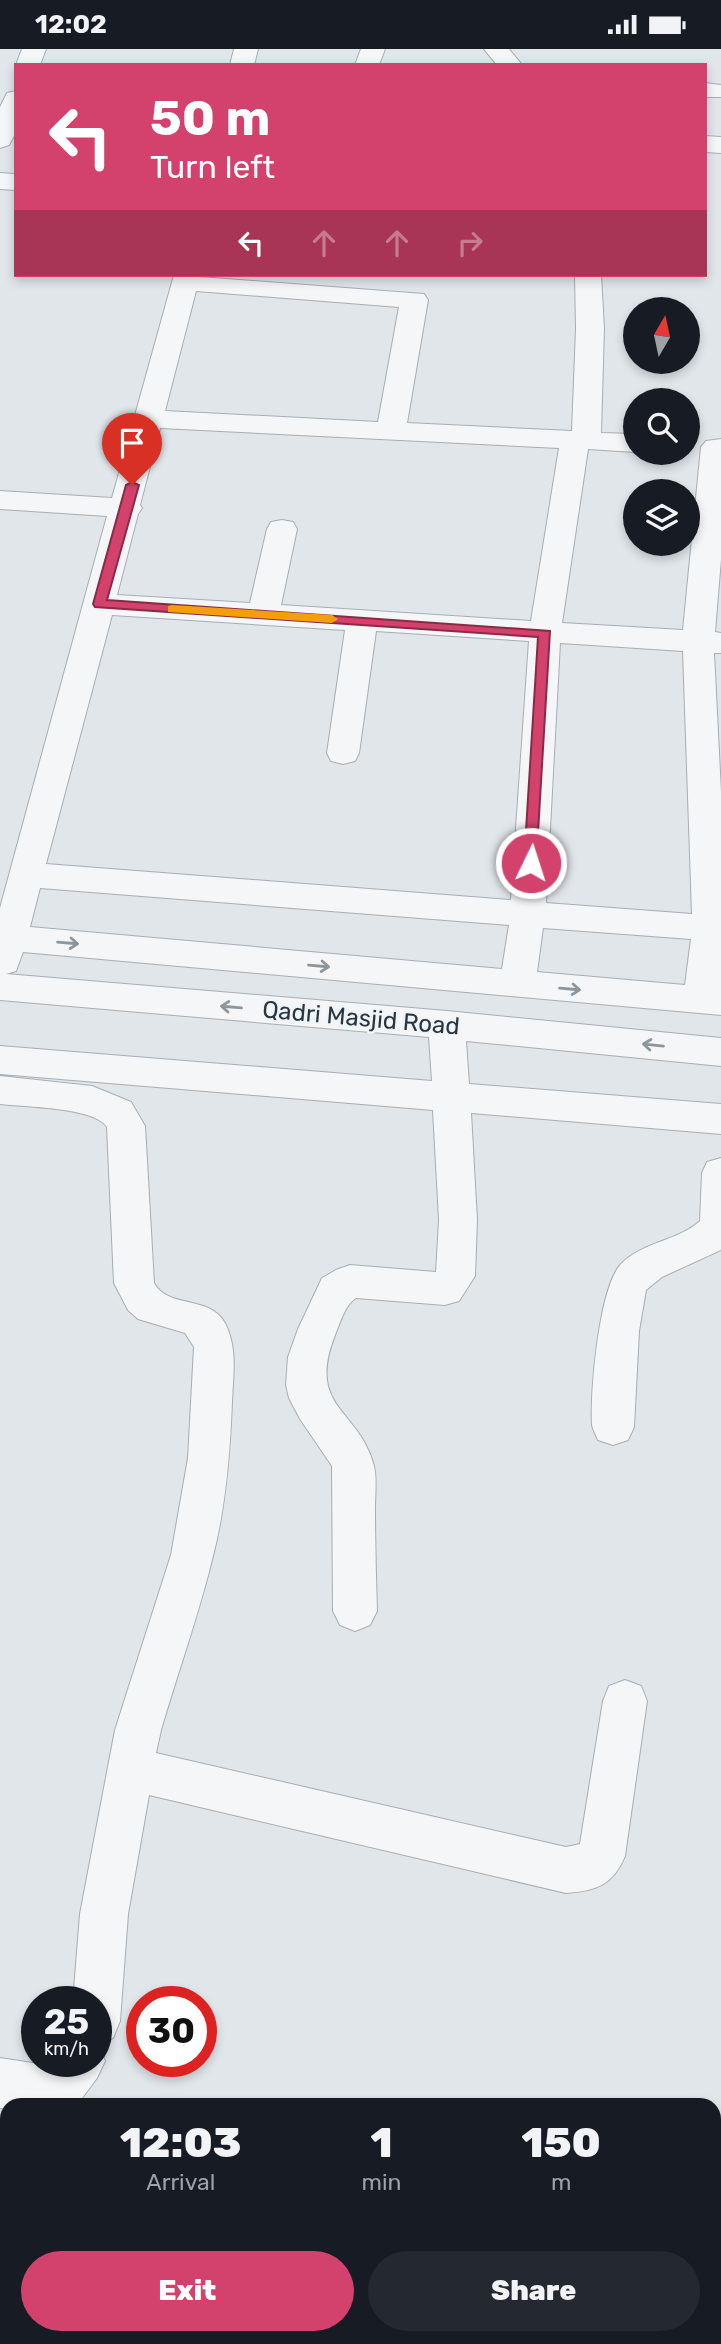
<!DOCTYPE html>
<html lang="en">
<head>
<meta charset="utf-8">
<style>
  :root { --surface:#171b24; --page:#242831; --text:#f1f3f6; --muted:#9ea1a6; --accent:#d3426c }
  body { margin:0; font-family:Rubik,sans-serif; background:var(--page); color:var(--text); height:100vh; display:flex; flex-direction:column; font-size:26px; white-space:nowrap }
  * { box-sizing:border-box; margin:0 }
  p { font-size:23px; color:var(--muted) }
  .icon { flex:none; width:38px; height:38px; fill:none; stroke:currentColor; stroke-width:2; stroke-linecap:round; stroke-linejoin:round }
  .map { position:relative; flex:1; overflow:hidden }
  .drawer { position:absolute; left:0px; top:2049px; width:721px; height:247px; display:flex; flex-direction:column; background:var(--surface); border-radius:21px 21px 0 0; box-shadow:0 4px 10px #0003 }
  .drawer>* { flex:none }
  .hud { position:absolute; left:14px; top:14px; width:693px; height:214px; border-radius:0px; box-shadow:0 4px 10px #0003; background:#d3426c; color:#fff; overflow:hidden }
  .needle { width:46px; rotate:9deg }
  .controls { position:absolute; left:623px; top:248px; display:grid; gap:14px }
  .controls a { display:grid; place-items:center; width:77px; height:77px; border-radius:50%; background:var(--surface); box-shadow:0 4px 10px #0003; font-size:35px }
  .speed { position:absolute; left:21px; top:1937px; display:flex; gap:14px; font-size:35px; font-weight:700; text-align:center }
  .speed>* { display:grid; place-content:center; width:91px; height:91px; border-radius:50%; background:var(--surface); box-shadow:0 4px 10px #0003; line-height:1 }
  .speed small { font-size:18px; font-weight:400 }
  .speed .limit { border:10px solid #d22; background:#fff; color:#111 }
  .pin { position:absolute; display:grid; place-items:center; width:60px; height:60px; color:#fff; margin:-72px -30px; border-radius:50% 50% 50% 0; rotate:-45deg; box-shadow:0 0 7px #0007 }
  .pin .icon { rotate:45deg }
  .me { position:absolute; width:77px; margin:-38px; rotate:4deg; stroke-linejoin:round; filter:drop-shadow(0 0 5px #0008) }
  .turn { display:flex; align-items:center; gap:24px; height:147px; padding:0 21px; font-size:32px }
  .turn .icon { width:91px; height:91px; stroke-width:2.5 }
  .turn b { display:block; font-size:49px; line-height:60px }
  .lanes { display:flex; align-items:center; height:66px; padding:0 21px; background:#0003; justify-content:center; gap:35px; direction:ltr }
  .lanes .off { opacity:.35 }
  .eta { display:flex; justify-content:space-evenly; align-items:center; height:119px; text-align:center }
  .eta b { font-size:42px; font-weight:800; line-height:49px }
  .button { display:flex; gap:14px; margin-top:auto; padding:14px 21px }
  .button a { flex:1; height:80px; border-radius:42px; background:var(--accent); color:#fff; font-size:28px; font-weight:800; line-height:80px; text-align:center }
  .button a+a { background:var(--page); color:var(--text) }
  .status { display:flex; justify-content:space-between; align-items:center; height:49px; padding:0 35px; background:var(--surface); direction:ltr }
  .status svg { height:19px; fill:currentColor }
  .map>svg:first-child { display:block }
  .built { fill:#cfd5dc }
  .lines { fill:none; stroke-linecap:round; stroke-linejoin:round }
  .minor-casing { stroke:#a6aeb4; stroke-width:2 }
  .minor { fill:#f4f6f8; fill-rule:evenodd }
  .oneway { stroke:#8e969d }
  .route { fill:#d3426c; stroke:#892b46; stroke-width:2 }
  .slow { fill:#f59e0b }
  .labels { text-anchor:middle; stroke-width:5; stroke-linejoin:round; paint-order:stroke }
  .street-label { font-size:24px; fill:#283642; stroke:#f0f4f7 }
</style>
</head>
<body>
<div class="status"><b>12:02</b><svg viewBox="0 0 49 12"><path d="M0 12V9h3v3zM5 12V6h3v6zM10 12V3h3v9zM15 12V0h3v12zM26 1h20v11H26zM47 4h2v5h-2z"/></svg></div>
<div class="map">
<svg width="721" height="2295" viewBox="0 0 721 2295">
  <rect width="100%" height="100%" fill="#e1e6ea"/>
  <path class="built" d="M83,2289H176L300,2295H82Z"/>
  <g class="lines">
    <defs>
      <path id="minor" d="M22,0H46L40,16H16Z
        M234,0H258L254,16H230Z
        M361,0H385L379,16H355Z
        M484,0H509L522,16H497Z
        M705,34L721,36V48H705Z
        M16,42V83L9,96L0,99V58L7,44Z
        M705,87L721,88V104L705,103Z
        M0,124L16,125V141L0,140Z
        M174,226L424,245L428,251L407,374L572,382L576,279L575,226H601L604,279L601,384L635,385V403L588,400L562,574L683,581L701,398L706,392L721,390V510L715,583L721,584V604H714L721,743V966L23,903L16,922L6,925L447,962L721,989V1017L466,992L469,1035L721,1055V1085L471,1064L477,1171L475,1227L459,1252L445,1256L356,1249C345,1256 340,1274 335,1286C306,1360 359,1359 374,1417C377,1429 375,1446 375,1460C375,1494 376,1528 377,1562L370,1576L355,1582L340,1576L333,1562L332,1417L300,1370L289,1349L286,1336L288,1308L298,1280L322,1229L336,1221L350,1216L436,1223L439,1171L433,1061L0,1025V997L432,1032L429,988L0,951V859L107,467L0,460V442L112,449ZM196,242L399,258L378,373L165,362ZM160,379L559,399L531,572L281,556L297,480L293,473L282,471L271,473L267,480L250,554L117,546L138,465L142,459L140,456ZM112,566L345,581L327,704L331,712L343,715L355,712L359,704L376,582L529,592L511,851L46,815ZM560,594L683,602L692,865L546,854ZM40,839L509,876L502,920L30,878ZM543,879L691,890L685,936L537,923Z
        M0,1027L92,1037L131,1053L145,1077L154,1234C168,1260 210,1246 225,1274C238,1300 233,1325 232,1353C230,1404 226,1457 213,1507C199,1565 178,1623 161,1681L156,1704L566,1798L580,1795L603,1652L609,1637L625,1631L641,1637L647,1652L625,1807C613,1836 596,1842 566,1844L149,1746L128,1865L120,1972L113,1989L98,1996L105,2012L97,2029L77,2056H7V2060L0,2059V2009L46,2016L49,2012H96V1953H73L80,1865L115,1681L171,1506L188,1409L194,1298L185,1284L138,1270L128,1261L114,1234L107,1078C95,1058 23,1058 0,1055Z
        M721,1109V1201L662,1228L646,1241L639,1282L634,1378L628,1391L613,1396L598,1391C596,1386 593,1381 592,1376C590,1343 599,1238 621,1215C642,1193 678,1192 700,1172L702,1124L707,1113Z"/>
    </defs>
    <use href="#minor" class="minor-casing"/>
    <use href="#minor" class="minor"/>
  </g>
  <defs><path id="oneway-shaft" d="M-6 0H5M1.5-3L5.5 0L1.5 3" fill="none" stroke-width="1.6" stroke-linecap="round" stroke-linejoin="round" transform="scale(1.75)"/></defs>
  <g class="oneway">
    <use href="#oneway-shaft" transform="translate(68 894) rotate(5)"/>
    <use href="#oneway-shaft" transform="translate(319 917) rotate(5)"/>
    <use href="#oneway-shaft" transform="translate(570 940) rotate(5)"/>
    <use href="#oneway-shaft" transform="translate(231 958) rotate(-175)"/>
    <use href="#oneway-shaft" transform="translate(653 996) rotate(-174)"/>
  </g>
  <path class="route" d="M132,433L139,436L107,551L550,582L536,817H526L524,814L538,588L95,558L93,555L126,436Z"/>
  <path class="slow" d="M172,556L332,566L338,570L332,574L168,563V557Z"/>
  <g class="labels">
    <g class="street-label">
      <text transform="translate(361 969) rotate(5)" y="8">Qadri Masjid Road</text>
    </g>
  </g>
</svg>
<div class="controls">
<a><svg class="needle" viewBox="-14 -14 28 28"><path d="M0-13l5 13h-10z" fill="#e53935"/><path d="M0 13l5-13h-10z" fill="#9ea1a6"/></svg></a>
<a><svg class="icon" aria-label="search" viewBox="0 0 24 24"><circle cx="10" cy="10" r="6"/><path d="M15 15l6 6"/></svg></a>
<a><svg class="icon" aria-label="layers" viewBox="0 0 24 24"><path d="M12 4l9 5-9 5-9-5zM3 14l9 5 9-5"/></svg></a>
</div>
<div class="speed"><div>25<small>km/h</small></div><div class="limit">30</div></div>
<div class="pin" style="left:132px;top:436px;background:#d93025"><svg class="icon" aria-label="arrive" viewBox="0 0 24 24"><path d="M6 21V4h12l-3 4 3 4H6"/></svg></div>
<svg class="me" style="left:531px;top:814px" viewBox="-20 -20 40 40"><circle r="17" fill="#d3426c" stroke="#fff" stroke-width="3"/><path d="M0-11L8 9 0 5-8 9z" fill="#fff"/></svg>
<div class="hud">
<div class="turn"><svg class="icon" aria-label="left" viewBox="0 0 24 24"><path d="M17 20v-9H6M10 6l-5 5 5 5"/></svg><div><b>50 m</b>Turn left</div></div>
<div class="lanes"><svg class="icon" aria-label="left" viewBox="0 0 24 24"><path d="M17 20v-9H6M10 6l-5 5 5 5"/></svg><svg class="icon off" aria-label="ahead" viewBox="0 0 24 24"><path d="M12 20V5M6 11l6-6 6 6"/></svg><svg class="icon off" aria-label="ahead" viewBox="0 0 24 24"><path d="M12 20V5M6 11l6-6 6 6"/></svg><svg class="icon off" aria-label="right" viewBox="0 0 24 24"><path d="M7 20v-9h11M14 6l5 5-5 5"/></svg></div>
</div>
<section class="drawer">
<div class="eta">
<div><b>12:03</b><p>Arrival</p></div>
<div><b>1</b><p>min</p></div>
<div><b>150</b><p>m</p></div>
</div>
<div class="button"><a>Exit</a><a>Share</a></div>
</section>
</div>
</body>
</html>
